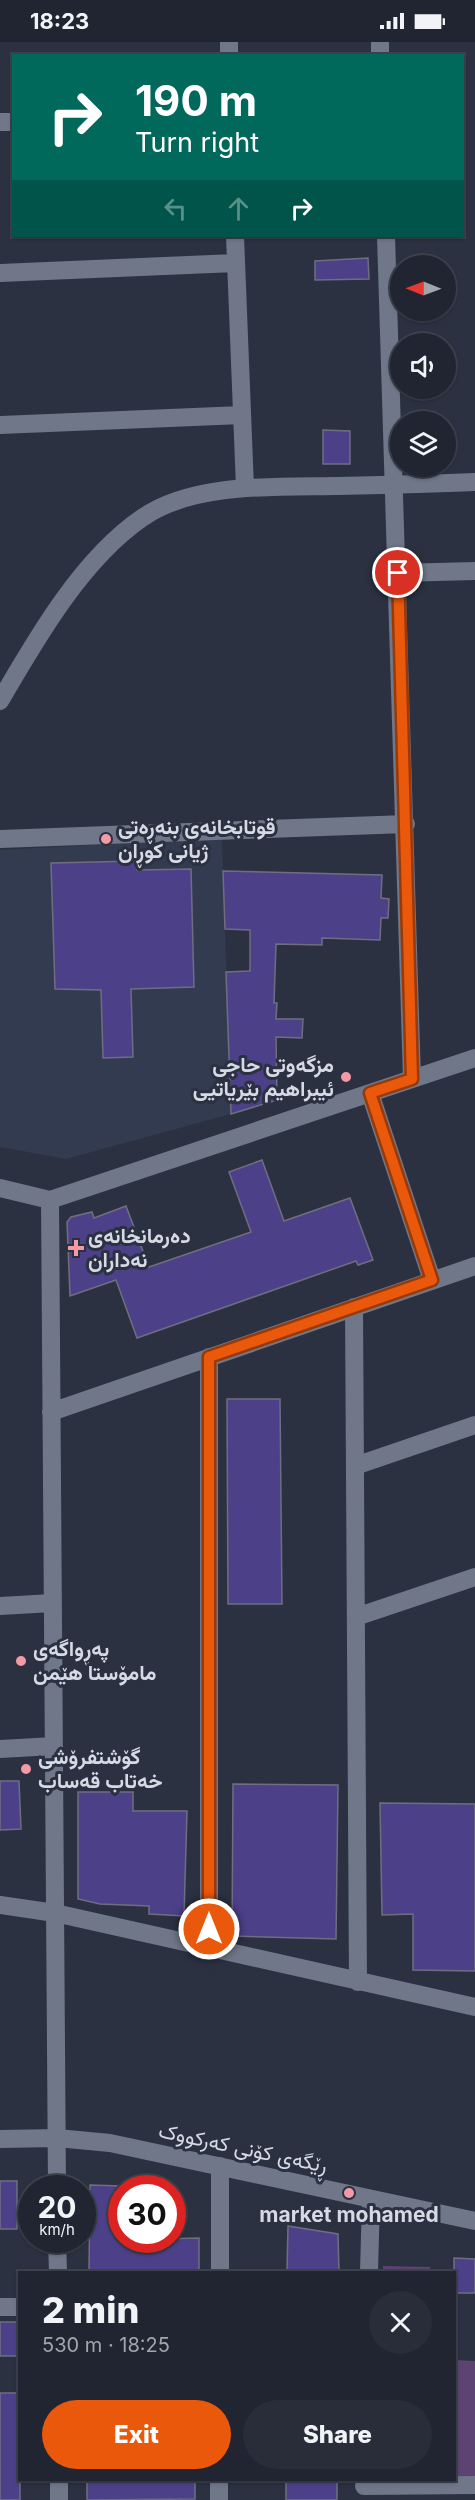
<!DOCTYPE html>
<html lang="en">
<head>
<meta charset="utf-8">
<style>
  :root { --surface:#202531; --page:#282d39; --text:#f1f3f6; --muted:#a2a5ab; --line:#3d424d; --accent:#ea580c }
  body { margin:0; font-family:Inter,Vazirmatn,sans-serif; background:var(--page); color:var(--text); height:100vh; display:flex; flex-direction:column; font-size:22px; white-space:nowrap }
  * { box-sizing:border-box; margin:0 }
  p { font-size:20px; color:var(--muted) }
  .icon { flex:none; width:33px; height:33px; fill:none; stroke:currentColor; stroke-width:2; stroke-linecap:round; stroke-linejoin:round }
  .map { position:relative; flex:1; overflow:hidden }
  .details { position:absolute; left:18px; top:2229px; width:438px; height:210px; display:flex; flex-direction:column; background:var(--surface); border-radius:0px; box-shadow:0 2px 4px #0004,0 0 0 2px var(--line) }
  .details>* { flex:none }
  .banner { position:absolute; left:12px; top:12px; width:452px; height:183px; border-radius:0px; box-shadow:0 2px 4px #0004,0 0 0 2px var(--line); background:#00695c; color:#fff; overflow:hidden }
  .needle { width:39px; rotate:271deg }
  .tools { position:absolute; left:390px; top:213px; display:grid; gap:12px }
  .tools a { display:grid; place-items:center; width:66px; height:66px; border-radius:50%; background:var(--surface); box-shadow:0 2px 4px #0004,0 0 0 2px var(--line); font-size:30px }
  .speed { position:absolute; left:18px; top:2133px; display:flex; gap:12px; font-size:30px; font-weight:700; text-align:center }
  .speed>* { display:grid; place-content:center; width:78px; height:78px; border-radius:50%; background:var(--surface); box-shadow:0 2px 4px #0004,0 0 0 2px var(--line); line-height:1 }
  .speed small { font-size:15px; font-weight:400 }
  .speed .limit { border:9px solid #d22; background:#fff; color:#111 }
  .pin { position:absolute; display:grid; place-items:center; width:51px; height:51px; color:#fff; margin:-26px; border:3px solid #fff; border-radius:50%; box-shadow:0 2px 6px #0007 }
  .me { position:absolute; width:66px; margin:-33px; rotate:0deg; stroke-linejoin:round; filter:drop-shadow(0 0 4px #0008) }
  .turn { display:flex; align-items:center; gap:21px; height:126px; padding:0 24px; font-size:27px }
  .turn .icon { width:78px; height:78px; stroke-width:2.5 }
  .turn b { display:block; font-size:42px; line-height:51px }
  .lanes { display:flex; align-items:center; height:57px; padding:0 24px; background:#0003; justify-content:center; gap:30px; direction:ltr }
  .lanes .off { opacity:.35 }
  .round { display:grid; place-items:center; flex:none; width:63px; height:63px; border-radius:32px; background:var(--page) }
  .headline { display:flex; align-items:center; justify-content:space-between; height:102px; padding:0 24px }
  h1 { font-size:36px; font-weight:800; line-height:45px }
  .button { display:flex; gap:12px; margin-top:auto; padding:12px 24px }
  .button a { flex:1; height:69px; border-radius:36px; background:var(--accent); color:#fff; font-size:24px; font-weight:800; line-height:69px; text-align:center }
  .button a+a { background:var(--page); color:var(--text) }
  .status { display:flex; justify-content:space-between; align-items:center; height:42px; padding:0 30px; background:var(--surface); direction:ltr }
  .status svg { height:16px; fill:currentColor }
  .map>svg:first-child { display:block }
  .built { fill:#323b50 }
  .green { fill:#5c4371 }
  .building { fill:#4c4089; stroke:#6f6e81; stroke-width:1.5 }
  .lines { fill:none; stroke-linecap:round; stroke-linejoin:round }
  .minor { stroke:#6f7789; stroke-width:18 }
  .route-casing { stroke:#983908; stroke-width:15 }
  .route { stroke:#ea580c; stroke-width:10 }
  .poi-dot { fill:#f49aa6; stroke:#2b3141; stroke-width:2 }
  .labels { text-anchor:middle; stroke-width:6; stroke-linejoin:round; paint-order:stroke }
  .poi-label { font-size:21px; font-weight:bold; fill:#d6dae4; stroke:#2b3141; text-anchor:start }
  .street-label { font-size:21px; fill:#d6dae4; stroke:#2b3141 }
</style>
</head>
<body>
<div class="status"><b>18:23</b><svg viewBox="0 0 49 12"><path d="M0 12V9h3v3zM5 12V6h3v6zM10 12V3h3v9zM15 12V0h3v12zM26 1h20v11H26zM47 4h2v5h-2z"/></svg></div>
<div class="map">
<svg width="475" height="2458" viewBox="0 0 475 2458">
  <rect width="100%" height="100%" fill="#2b3141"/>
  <path class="built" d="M222,796L231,1072L66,1117L0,1105V808Z"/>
  <path class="green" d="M383,2224L430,2225V2230H383Z
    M454,2318L475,2319V2435L455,2434Z"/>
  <path class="building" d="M368,216L369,237L315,238V219Z
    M323,388L350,389V422H323Z
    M137,819V828L191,827L194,945L131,947L133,1015L103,1016L101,948L55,947L51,821Z
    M223,829L382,833L381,856L389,857L388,876H381L380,898L322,896V903L276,902L274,961H277L276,977H303L302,996L276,995L277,1058L231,1072L226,930L250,929V888L225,887Z
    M262,1118L284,1179L350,1156L373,1218L358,1223L356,1219L137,1296L116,1238L70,1254L67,1180L71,1175L92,1170L94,1176L126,1164L149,1225L251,1190L229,1130Z
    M227,1357H280L282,1562H228Z
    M0,1739H19L21,1787L0,1788Z
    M233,1742L338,1743L336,1897L232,1894Z
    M78,1750H133V1769H187L184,1874L149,1872V1864L100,1862L78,1857Z
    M380,1761L475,1762V1929L413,1928V1872L382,1873Z
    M0,2139H17V2187H0Z
    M90,2143L122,2144V2198L199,2196V2230H89Z
    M288,2184L338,2192L339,2230H287Z
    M454,2216L475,2217V2251H454Z
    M0,2280H18V2314H0Z
    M0,2351H20V2458H0Z
    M87,2438H195V2457L87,2458Z
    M286,2438H337V2458H286Z"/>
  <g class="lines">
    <path class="minor" d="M229,0V14
      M380,0V14
      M0,80H14
      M235,194L245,446
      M386,194L412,1037
      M0,231L235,221
      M0,383L242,373
      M398,531L475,529
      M0,659C36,597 82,517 142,476C193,440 278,445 338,444C384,443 429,442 475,440
      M0,797L406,782
      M370,1051L432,1238
      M0,1146L50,1158L475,1016
      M50,1158L57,2146
      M354,1265L358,1940
      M209,1315V1904
      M51,1370L475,1224
      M355,1424L475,1383
      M0,1564L52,1561
      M356,1575L475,1535
      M0,1707L54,1704
      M0,1863L55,1871L475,1965
      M0,2097L57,2096L110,2101L475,2179
      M57,2198L58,2230
      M220,2230V2124
      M369,2230L371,2157
      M0,2265H20
      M59,2438V2458
      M364,2444L475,2443
      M219,2458V2438"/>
  </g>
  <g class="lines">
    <defs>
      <path id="route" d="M209,1887V1315L432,1238L370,1051L412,1037L398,531"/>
    </defs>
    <use href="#route" class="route-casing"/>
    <use href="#route" class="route"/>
  </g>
  <g class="poi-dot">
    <circle cx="106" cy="797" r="6"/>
    <circle cx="346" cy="1035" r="6"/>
    <path d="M73 1197h6v6h6v6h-6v6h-6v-6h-6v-6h6z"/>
    <circle cx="21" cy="1619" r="6"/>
    <circle cx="26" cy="1727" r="6"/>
    <circle cx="349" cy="2151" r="6"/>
  </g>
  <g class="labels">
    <g class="poi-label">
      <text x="118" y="792">قوتابخانەی بنەڕەتی<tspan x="118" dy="24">ژیانی کوڕان</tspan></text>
      <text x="334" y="1030" text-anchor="end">مزگەوتی حاجی<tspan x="334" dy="24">ئیبراهیم بێریاتیی</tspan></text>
      <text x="88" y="1201">دەرمانخانەی<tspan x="88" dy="24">نەداران</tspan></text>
      <text x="33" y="1614">پەڕواگەی<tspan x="33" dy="24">مامۆستا هێمن</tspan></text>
      <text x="38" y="1722">گۆشتفرۆشی<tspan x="38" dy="24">خەتاب قەساب</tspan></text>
      <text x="349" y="2180" text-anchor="middle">market mohamed</text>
    </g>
    <g class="street-label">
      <text transform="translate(243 2106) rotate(12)" y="7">ڕێگەی کۆنی کەرکووک</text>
    </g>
  </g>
</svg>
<div class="tools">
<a><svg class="needle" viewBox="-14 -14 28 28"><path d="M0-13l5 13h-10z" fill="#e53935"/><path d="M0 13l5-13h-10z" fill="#a2a5ab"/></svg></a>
<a><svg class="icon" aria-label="sound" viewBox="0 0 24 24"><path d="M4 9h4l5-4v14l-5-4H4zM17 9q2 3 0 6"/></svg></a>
<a><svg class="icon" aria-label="layers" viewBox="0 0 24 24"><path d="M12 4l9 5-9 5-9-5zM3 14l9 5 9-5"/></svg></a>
</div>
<div class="speed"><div>20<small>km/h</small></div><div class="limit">30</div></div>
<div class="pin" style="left:398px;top:531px;background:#d93025"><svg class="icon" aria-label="arrive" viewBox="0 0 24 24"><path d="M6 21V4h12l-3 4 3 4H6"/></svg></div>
<svg class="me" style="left:209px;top:1887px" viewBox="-20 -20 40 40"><circle r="17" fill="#ea580c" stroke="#fff" stroke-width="3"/><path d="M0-11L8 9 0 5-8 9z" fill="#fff"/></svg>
<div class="banner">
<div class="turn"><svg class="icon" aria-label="right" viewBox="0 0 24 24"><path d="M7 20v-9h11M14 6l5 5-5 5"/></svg><div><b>190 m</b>Turn right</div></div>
<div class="lanes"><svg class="icon off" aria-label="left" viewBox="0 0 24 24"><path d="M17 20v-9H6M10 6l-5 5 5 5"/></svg><svg class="icon off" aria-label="ahead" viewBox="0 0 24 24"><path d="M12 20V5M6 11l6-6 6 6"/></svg><svg class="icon" aria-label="right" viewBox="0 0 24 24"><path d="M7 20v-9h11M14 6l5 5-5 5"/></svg></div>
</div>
<section class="details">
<div class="headline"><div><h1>2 min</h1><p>530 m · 18:25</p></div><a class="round"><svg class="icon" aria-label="close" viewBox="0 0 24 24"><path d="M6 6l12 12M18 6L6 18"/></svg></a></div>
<div class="button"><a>Exit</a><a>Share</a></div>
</section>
</div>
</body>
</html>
